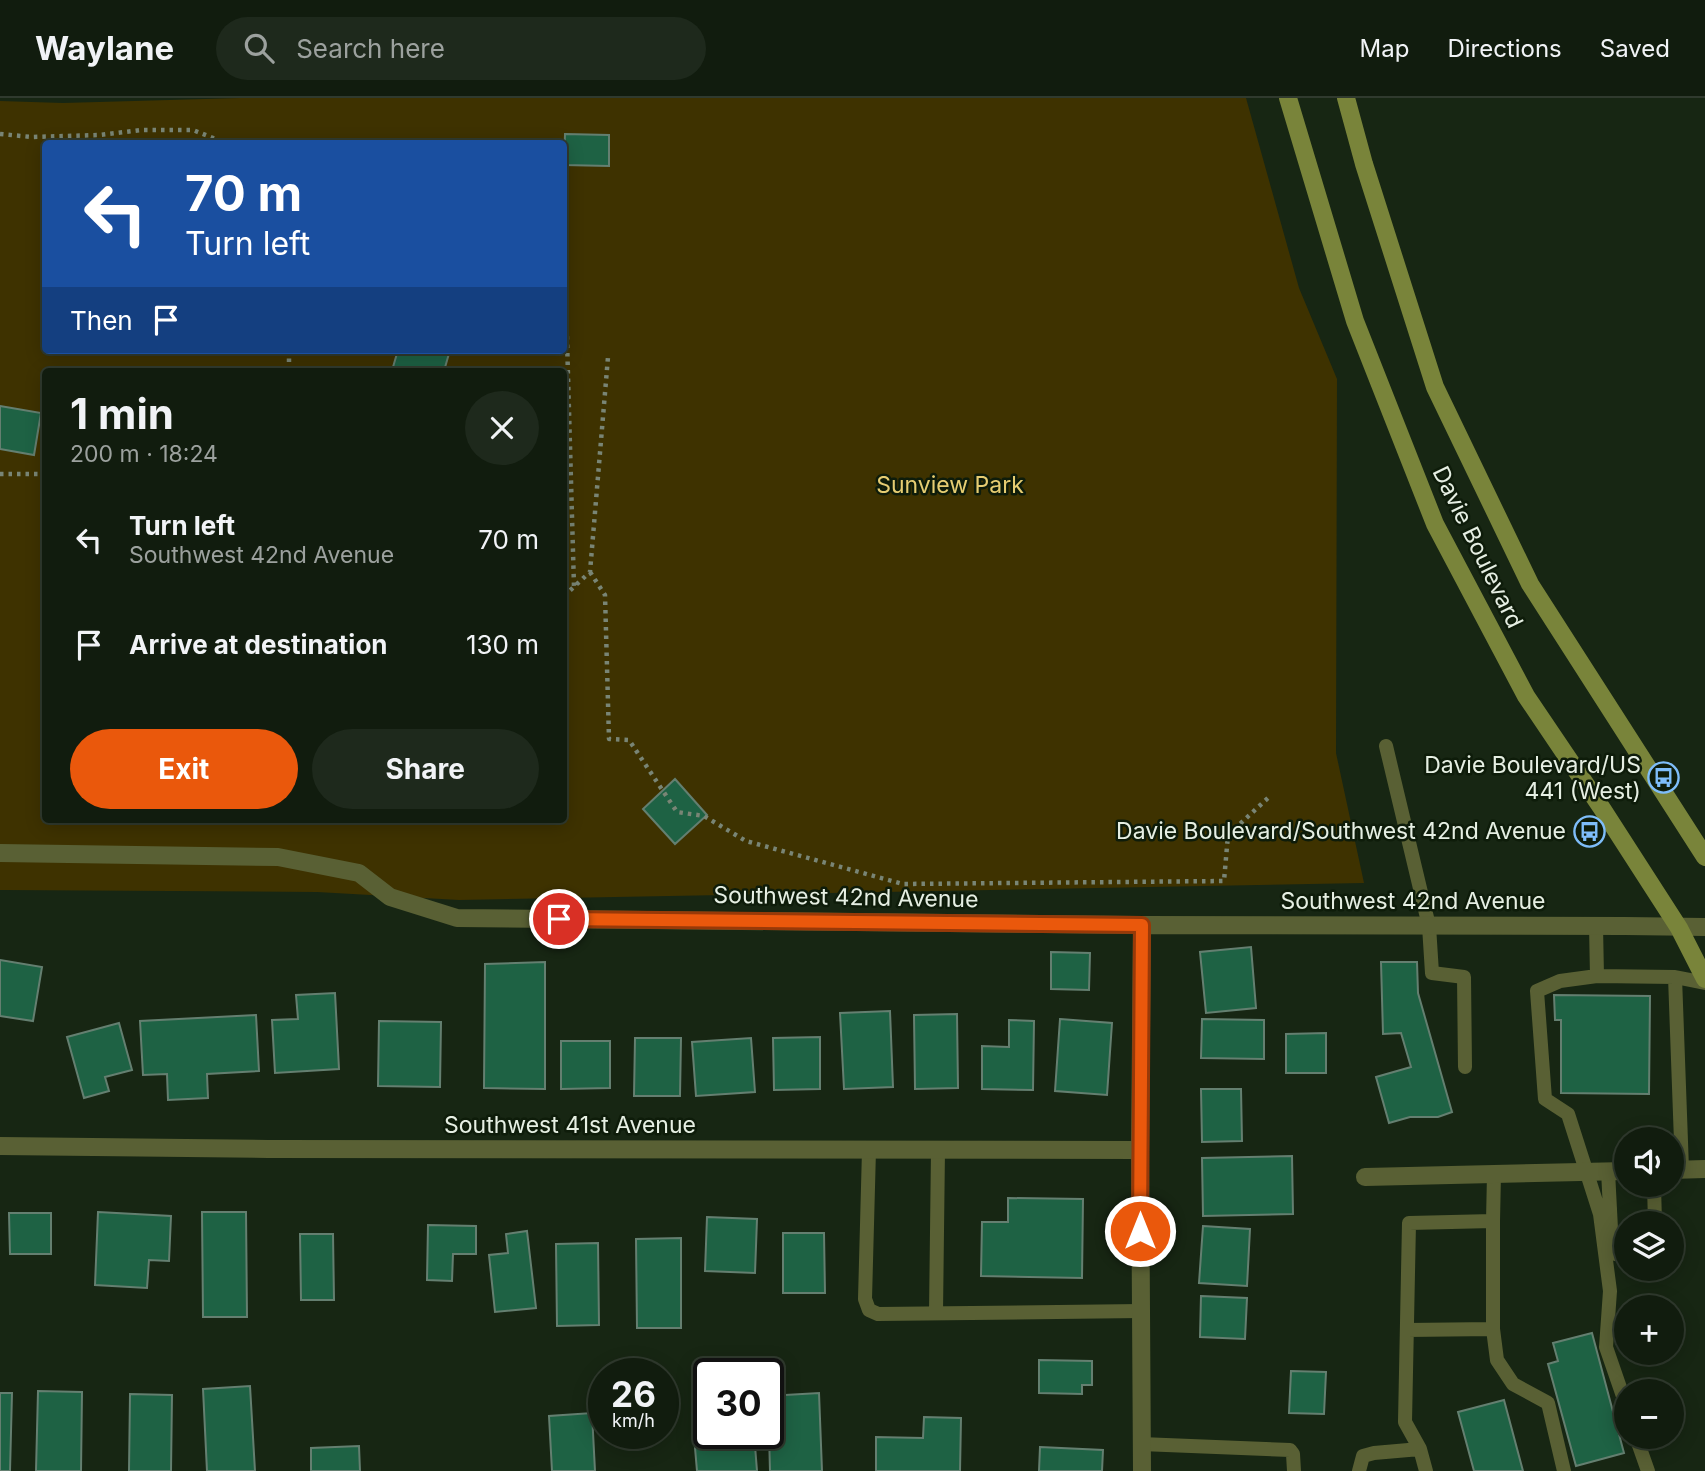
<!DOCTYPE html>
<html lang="en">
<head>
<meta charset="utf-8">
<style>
  :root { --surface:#111c0e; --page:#1e291c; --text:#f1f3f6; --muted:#9ca19e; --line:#303a2e; --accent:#ea580c }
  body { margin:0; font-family:Inter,sans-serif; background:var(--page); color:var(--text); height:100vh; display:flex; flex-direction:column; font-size:26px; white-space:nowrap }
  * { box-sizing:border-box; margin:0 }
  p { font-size:23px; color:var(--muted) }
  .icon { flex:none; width:38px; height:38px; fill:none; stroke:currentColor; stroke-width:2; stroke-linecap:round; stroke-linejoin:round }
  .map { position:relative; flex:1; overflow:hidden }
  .sheet { position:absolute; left:42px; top:270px; width:525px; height:455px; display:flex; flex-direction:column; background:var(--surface); border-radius:7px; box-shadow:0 4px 18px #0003,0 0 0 2px var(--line) }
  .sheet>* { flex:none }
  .guide { position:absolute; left:42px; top:42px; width:525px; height:214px; border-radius:7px; box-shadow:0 4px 18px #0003,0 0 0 2px var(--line); background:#1a4fa0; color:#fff; overflow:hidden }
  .fabs { position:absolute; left:1614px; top:1029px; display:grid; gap:14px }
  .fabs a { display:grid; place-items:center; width:70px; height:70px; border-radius:50%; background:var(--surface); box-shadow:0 4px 18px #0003,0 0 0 2px var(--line); font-size:35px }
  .speed { position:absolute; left:588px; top:1260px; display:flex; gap:14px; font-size:35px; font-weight:700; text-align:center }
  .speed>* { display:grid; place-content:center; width:91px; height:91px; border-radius:50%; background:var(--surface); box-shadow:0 4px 18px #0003,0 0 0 2px var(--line); line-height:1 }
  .speed small { font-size:18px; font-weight:400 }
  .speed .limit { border:4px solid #111; border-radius:10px; background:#fff; color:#111 }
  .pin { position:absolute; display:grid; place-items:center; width:60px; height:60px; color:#fff; margin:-30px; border:4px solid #fff; border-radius:50%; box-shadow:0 2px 7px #0007 }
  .me { position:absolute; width:77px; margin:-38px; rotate:0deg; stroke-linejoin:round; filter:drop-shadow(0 0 5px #0008) }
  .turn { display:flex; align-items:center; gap:24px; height:147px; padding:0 28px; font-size:32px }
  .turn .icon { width:91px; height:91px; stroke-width:2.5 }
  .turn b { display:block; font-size:49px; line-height:60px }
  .then { display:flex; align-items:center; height:66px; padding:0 28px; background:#0003; gap:14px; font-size:26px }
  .round { display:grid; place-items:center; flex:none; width:74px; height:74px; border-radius:37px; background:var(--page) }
  .head { display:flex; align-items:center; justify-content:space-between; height:119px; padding:0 28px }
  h1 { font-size:42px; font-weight:700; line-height:52px }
  .primary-button { display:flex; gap:14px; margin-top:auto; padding:14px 28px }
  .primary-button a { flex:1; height:80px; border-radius:42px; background:var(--accent); color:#fff; font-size:28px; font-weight:700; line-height:80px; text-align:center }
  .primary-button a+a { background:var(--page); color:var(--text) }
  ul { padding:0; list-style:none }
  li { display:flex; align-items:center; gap:21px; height:105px; padding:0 28px }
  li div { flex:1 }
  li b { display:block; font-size:26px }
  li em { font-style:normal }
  header { display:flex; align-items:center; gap:42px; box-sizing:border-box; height:98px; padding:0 35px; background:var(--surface); border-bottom:2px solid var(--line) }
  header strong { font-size:33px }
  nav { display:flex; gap:38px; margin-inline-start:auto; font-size:24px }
  .search { width:490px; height:63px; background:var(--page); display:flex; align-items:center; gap:18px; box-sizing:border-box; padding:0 24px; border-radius:38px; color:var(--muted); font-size:26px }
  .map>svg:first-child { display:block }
  .green { fill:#3e3200; fill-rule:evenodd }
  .building { fill:#1e6244; stroke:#647f70; stroke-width:2 }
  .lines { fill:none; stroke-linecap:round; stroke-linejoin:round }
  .path { stroke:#798575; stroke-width:4.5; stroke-dasharray:3.5 5; stroke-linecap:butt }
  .service { stroke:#596034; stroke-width:14 }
  .minor { stroke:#596034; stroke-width:18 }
  .secondary { stroke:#79843a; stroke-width:18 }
  .route-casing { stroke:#983908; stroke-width:18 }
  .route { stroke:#ea580c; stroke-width:12 }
  .labels { text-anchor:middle; stroke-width:5; stroke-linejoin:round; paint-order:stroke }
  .park-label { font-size:23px; fill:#e6cd72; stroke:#0e1c0a }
  .street-label { font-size:23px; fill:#e6efe3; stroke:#0e1c0a }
  .poi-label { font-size:23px; fill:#e6efe3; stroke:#0e1c0a; text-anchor:end }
</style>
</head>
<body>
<header>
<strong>Waylane</strong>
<div class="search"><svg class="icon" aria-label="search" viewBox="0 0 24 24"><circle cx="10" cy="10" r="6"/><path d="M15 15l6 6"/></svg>Search here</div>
<nav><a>Map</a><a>Directions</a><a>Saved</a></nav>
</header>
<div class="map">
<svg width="1705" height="1373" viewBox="0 0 1705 1373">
  <rect width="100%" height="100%" fill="#172613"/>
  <path class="green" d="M240,0H1246L1299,190L1337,281L1336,655L1364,785L459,802L317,794L0,792V3L63,5ZM46,46H564V252H46ZM46,273H564V721H46Z"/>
  <path class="building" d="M565,36L609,37V68L564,67Z
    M398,252H450L444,273H405L393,269Z
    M0,308L41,315L34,357L0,351Z
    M675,681L707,717L675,746L643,711Z
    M1251,849L1256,910L1206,915L1200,854Z
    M1051,854L1090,855L1089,892L1051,891Z
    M0,862L42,869L33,923L0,918Z
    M545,864V991L484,990L485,866Z
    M1381,864H1417L1418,895L1452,1014L1438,1019H1410L1389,1025L1376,979L1411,969L1401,935L1383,936Z
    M335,895L339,971L275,975L272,922L298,921L296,897Z
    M1554,897L1650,898L1649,996L1561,995V922H1555Z
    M890,913L893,989L844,991L840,915Z
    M957,916L958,990L915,991L914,917Z
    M256,917L259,973L207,976L208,1000L168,1002L167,976L143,977L140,923Z
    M1060,921L1112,925L1107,997L1055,993Z
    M1202,921L1264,922V961L1201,960Z
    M1009,922L1034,923L1033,992L982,991V948L1009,949Z
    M379,923L441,924L440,989L378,988Z
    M119,925L132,972L105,979L109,993L84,1000L67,939Z
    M1326,935V975H1286V936Z
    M820,939V991L774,992L773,940Z
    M635,940H681L680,998H634Z
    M751,940L755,994L696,998L692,944Z
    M561,943H610V990L561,991Z
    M1201,991H1241L1242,1043L1202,1044Z
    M1292,1058L1293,1116L1203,1118L1202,1060Z
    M1008,1100L1083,1101L1082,1180L981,1178L982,1124H1008Z
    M98,1114L171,1118L169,1163L149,1162L147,1190L95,1187Z
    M202,1114H246L247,1219H203Z
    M9,1115H51V1156H10Z
    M707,1119L757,1121L755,1175L705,1173Z
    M428,1127L476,1128V1156H453L452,1183L427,1182Z
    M1203,1128L1250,1131L1247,1188L1199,1185Z
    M527,1133L536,1210L495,1214L489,1157L508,1155L506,1136Z
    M783,1135H824L825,1195H783Z
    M300,1136H333L334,1202H301Z
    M681,1140V1230H637L636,1141Z
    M598,1145L599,1227L557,1228L556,1146Z
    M1201,1198L1247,1200L1245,1241L1200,1239Z
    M1592,1235L1624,1355L1576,1368L1548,1266L1558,1263L1553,1245Z
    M1039,1262L1092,1263V1287H1082V1296L1039,1295Z
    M1291,1273L1326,1274L1324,1316L1289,1315Z
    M250,1288L255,1373H207L203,1291Z
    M38,1293L82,1294L81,1373H36Z
    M0,1295H12L10,1373H0Z
    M819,1295L822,1373H770L768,1298Z
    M130,1296L172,1297L171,1373H129Z
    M1504,1302L1523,1373H1474L1458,1314Z
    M709,1314V1335H754L757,1373H697L692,1315Z
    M592,1315L595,1373H552L549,1318Z
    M924,1319L961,1320L960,1373H876V1339L923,1340Z
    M359,1348L360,1373H311V1350Z
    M1040,1349L1103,1352L1102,1373H1039Z"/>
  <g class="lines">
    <path class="path" d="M0,36L32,39L100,37L141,32H193L228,46
      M564,136L574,489
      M289,252V273
      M0,376H46
      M590,474L605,497L609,641L629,642L677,714L704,718L746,743L903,786L1224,783L1228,737L1269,699
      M564,498L590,474L608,259"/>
    <path class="service" d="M1386,648L1429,828L1432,875L1464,879L1465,969
      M1596,828L1597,878
      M1675,879L1682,1071
      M869,1052L865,1201L869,1212L878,1216L1141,1213
      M1608,1073L1612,1150L1616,1156H1626
      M1654,1087L1655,1125
      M936,1215L938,1052
      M1493,1231L1497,1262L1513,1286L1548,1305L1564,1373
      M1407,1232L1493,1231V1123
      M1626,1307L1606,1249L1610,1193L1600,1116L1568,1016L1545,1001L1537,893L1560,883L1597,878L1675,879L1705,885
      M1636,1339L1648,1373
      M1141,1346L1290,1352L1293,1356L1294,1373
      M1420,1351L1405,1324L1409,1125L1493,1123L1494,1076
      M1359,1373L1363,1358L1374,1355L1420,1351L1426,1373"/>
    <path class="minor" d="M0,755L278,759L359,775L390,799L457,820L1142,827L1625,828L1705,829
      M0,1048L268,1051L1140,1052
      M1671,1072L1705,1071
      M1365,1079L1626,1073
      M1142,1373L1140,1052L1142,827"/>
    <path class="secondary" d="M1288,0L1355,223L1435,426L1526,598L1603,712L1679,830L1705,881
      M1346,0L1364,66L1435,289L1530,486L1705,759"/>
  </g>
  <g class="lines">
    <defs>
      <path id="route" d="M559,821L1142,827L1140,1133"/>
    </defs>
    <use href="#route" class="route-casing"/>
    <use href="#route" class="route"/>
  </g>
  <defs>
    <symbol id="bus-ring" viewBox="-11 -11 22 22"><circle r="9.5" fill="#0e1c0a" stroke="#7ebdf9" stroke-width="1.5"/><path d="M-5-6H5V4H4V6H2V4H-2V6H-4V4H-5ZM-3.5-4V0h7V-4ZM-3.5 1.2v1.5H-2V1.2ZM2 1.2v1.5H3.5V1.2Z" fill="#7ebdf9"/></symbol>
  </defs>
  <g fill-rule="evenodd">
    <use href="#bus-ring" x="1646" y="662" width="35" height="35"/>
    <use href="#bus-ring" x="1572" y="716" width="35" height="35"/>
  </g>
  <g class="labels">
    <g class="park-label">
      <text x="950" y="395">Sunview Park</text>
    </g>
    <g class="street-label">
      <text transform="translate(1478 449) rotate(64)" y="8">Davie Boulevard</text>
      <text transform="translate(846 799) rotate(1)" y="8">Southwest 42nd Avenue</text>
      <text x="1413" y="811">Southwest 42nd Avenue</text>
      <text x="570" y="1035">Southwest 41st Avenue</text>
    </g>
    <g class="poi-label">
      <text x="1641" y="675">Davie Boulevard/US<tspan x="1641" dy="26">441 (West)</tspan></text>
      <text x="1566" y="741">Davie Boulevard/Southwest 42nd Avenue</text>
    </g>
  </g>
</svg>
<div class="fabs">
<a><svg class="icon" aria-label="sound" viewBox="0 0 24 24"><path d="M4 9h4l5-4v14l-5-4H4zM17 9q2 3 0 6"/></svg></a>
<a><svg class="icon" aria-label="layers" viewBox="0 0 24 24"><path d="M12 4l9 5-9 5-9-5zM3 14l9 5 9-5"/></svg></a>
<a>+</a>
<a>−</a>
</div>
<div class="speed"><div>26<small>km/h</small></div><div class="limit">30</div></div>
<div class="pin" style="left:559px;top:821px;background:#d93025"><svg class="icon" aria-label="arrive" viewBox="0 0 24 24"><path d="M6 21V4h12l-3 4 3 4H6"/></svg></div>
<svg class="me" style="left:1140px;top:1133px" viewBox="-20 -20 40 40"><circle r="17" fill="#ea580c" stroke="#fff" stroke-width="3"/><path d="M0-11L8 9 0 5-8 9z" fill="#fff"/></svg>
<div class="guide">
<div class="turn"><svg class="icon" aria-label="left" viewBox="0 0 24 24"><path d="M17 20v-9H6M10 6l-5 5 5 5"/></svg><div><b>70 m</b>Turn left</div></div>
<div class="then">Then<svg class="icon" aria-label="arrive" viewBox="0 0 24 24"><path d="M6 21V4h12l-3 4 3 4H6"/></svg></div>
</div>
<section class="sheet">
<div class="head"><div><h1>1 min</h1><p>200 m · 18:24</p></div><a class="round"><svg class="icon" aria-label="close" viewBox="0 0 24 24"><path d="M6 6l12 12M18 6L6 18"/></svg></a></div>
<ul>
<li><svg class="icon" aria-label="left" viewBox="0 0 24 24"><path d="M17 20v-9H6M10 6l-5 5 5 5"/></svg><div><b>Turn left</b><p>Southwest 42nd Avenue</p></div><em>70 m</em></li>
<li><svg class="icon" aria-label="arrive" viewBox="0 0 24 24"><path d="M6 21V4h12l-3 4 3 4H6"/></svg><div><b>Arrive at destination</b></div><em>130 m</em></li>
</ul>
<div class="primary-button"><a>Exit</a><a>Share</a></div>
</section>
</div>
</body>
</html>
